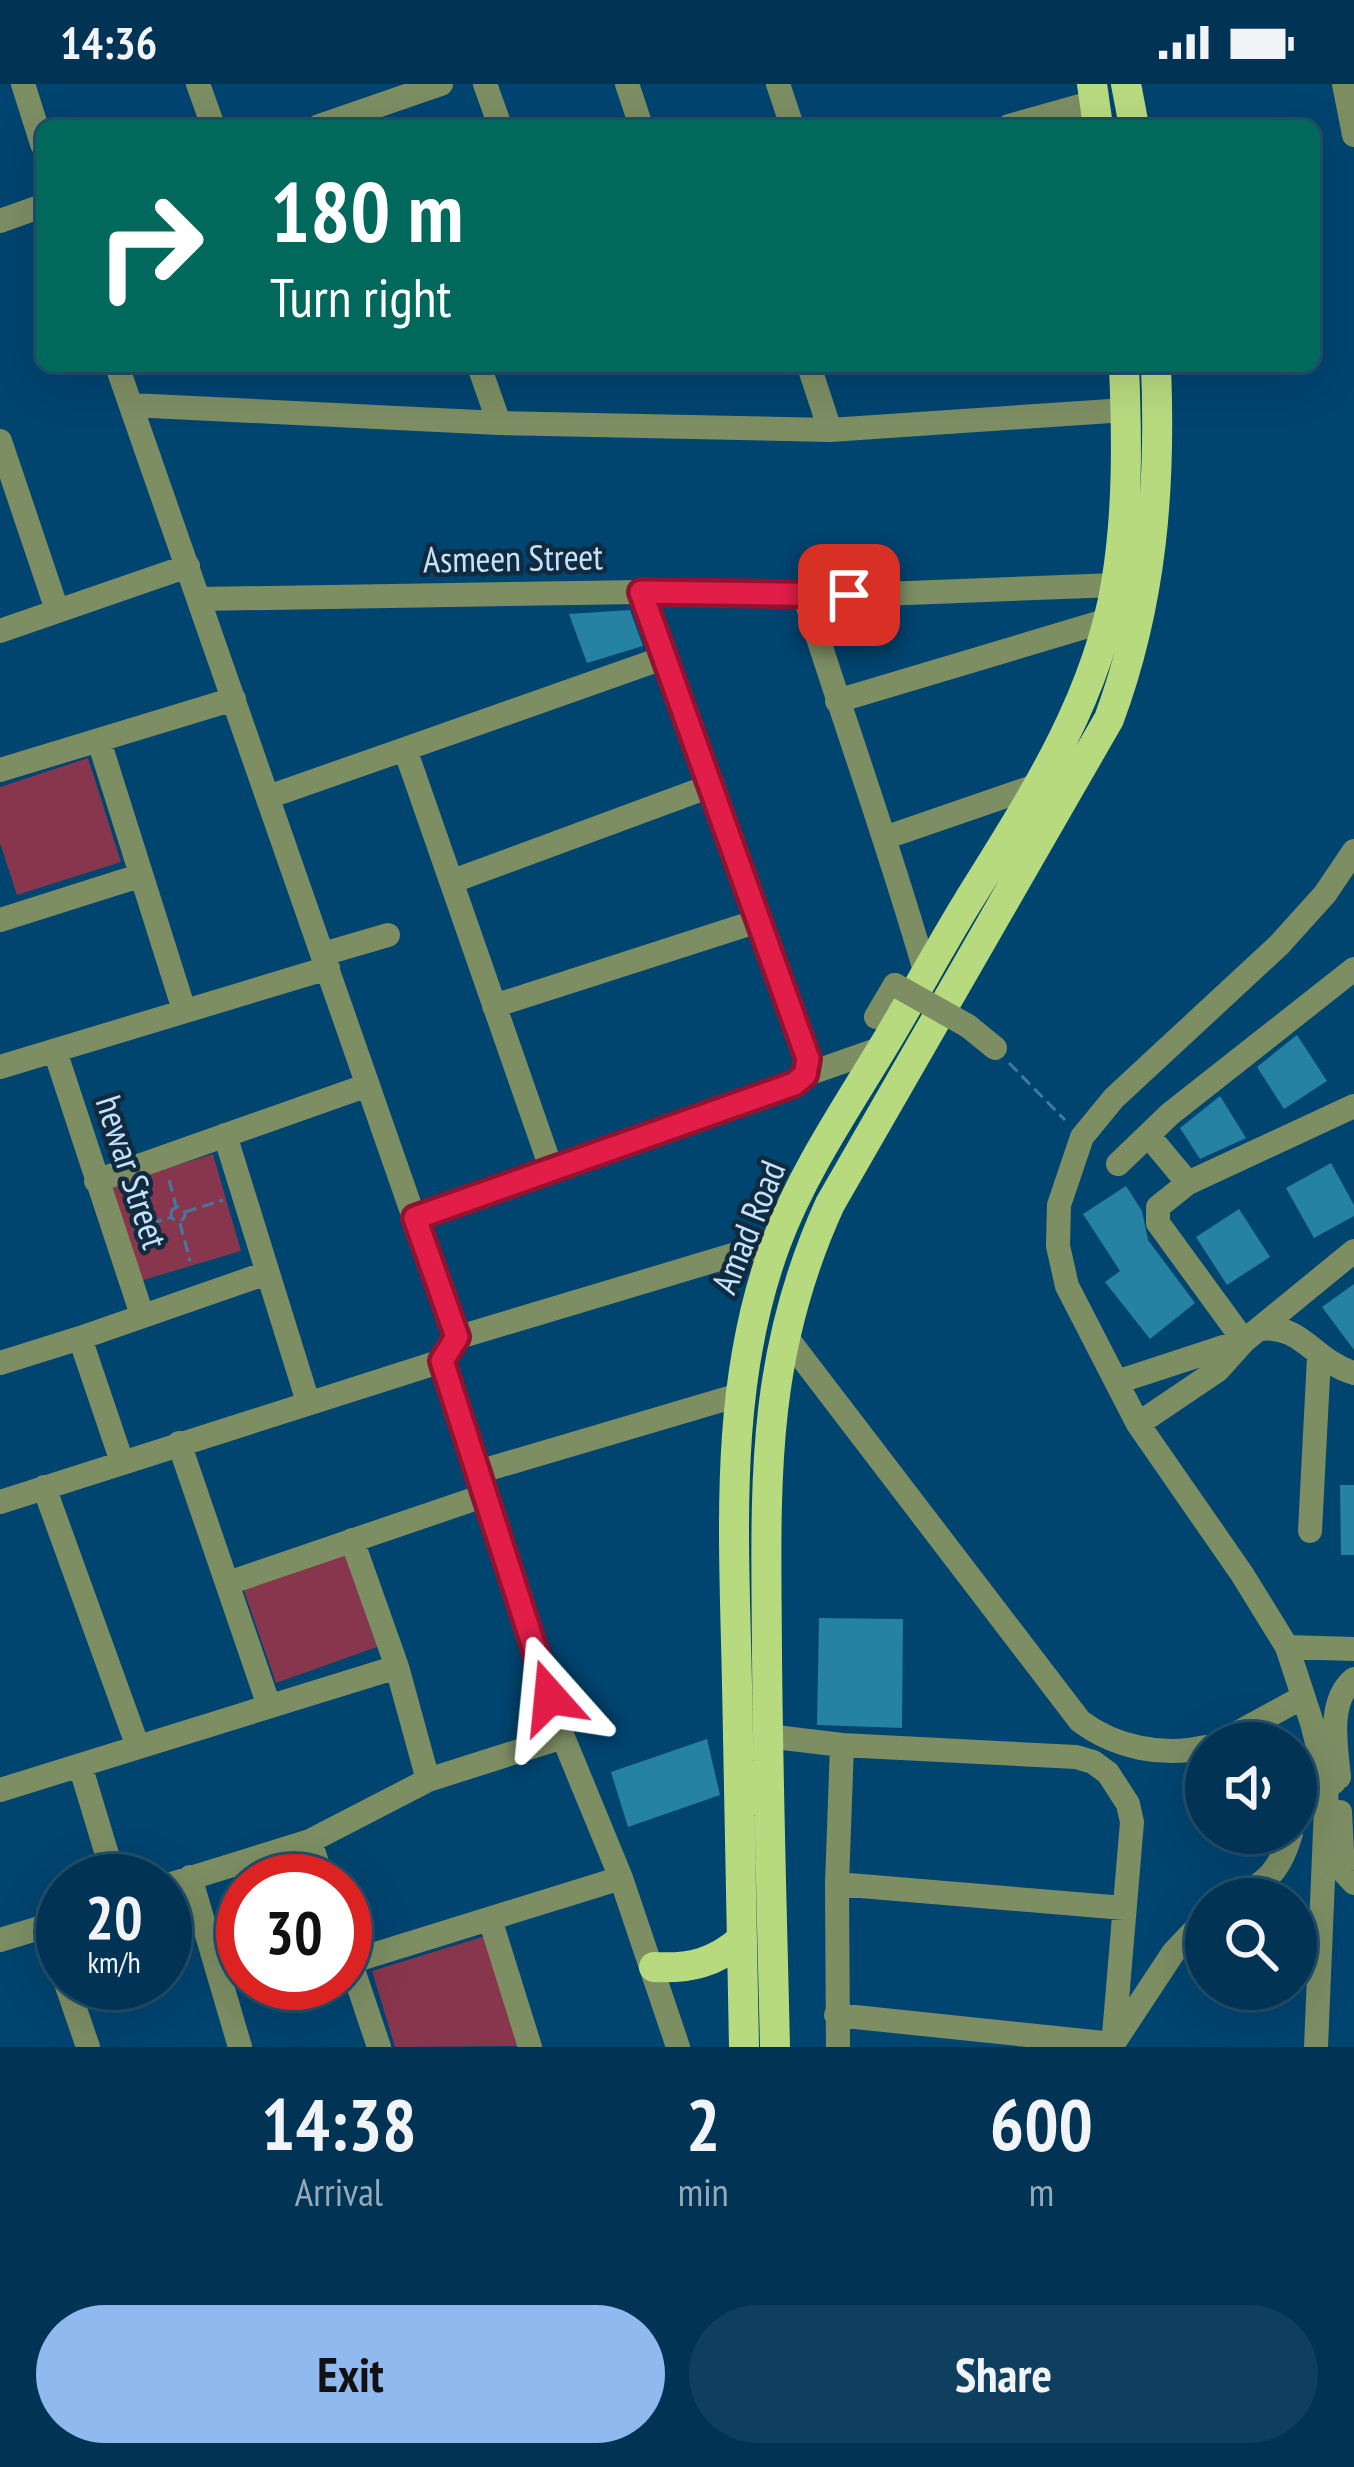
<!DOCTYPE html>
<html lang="en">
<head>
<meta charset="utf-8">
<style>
  :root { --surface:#003354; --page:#0e3f5e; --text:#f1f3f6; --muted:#95aab8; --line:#224e6b; --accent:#90b9f0 }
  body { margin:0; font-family:"PT Sans Narrow",sans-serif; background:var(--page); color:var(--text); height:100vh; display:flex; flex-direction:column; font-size:45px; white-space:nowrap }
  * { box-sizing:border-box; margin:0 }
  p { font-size:39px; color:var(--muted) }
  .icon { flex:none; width:66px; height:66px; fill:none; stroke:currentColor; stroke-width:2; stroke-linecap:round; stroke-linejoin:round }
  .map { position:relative; height:1963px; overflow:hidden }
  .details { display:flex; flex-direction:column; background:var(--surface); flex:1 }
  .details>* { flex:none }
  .top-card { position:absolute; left:36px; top:36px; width:1284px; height:252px; border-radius:18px; box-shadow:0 12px 48px #0002,0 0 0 3px var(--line); background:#00695c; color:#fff; overflow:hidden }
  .fabs { position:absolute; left:1185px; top:1638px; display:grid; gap:24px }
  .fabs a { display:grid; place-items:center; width:132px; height:132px; border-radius:50%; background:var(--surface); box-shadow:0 12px 48px #0002,0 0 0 3px var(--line); font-size:60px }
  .speed { position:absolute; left:36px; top:1770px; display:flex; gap:24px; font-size:60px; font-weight:700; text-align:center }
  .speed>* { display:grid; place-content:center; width:156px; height:156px; border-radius:50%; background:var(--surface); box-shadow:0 12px 48px #0002,0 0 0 3px var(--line); line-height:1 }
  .speed small { font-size:30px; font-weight:400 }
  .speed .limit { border:18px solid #d22; background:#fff; color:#111 }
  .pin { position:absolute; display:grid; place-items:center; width:102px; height:102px; color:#fff; margin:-51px; border-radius:24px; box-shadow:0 6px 18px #0006 }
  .me { position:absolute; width:132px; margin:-66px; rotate:342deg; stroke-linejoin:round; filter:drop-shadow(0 0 9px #0008) }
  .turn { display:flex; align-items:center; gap:42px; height:252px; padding:0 36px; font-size:54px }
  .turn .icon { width:156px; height:156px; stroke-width:2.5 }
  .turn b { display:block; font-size:84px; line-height:102px }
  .eta { display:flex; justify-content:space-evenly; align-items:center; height:204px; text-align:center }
  .eta b { font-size:72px; font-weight:700; line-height:84px }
  .action { display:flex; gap:24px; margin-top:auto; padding:24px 36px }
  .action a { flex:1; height:138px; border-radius:72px; background:var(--accent); color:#111; font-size:48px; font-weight:700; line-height:138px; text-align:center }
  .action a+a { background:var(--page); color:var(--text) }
  .status { display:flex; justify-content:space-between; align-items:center; height:84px; padding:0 60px; background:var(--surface); direction:ltr }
  .status svg { height:33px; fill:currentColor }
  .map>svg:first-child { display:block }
  .green { fill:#88364d }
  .building { fill:#2582a2 }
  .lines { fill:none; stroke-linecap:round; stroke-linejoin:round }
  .path { stroke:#41799f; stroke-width:3; stroke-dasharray:12 6; stroke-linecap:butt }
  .minor { stroke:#7d8e63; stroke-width:24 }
  .major { stroke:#b8da7f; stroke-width:30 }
  .minor-bridge { stroke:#7d8e63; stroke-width:24 }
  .route-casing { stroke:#92132f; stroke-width:30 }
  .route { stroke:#e11d48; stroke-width:21 }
  .labels { text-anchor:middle; stroke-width:9; stroke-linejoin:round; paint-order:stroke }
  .street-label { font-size:36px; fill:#c4e2fc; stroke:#112a3d }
</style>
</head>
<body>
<div class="status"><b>14:36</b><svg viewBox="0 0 49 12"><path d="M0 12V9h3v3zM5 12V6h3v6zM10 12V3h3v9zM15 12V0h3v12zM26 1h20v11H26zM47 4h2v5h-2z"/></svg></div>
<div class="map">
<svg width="1354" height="1963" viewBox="0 0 1354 1963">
  <rect width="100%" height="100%" fill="#004470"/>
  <path class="green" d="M88,674L121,778L17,811L0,759V703Z
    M213,1070L241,1167L140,1197L112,1101Z
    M344,1466L377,1563L276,1599L242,1501Z
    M485,1852L519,1962L395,1963L372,1887Z"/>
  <path class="building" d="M630,526L643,562L587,579L569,530Z
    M1297,951L1327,997L1284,1025L1257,983Z
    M1220,1012L1246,1054L1200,1075L1180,1044Z
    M1331,1079L1354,1121V1132L1314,1154L1286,1104Z
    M1126,1102L1142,1127L1148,1156L1195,1219L1150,1255L1105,1198L1120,1187L1083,1130Z
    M1239,1125L1270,1173L1227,1201L1196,1153Z
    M1354,1200V1266L1322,1223Z
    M1340,1401H1354V1471H1341Z
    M819,1534L903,1535L902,1644L817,1641Z
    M707,1655L720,1711L628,1743L611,1688Z"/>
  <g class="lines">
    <path class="path" d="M1009,979L1065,1036
      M169,1096L176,1122
      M171 1130a7 7 0 1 1 14 0a7 7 0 1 1-14 0Z
      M185,1128L223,1116
      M180,1139L190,1177
      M133,1145L172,1133"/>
    <path class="minor" d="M23,0L42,60
      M198,0L213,42
      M485,0L500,42
      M627,0L641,42
      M778,0L792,42
      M1344,0L1354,51
      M319,42L441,0
      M1009,42L1094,18
      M0,137L42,122
      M117,282L456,1254L442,1277L563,1653L621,1794L678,1963
      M479,282L499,339
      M809,282L830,346
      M131,321L499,339L830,346L1125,326
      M0,357L57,526
      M805,513C844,638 889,761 925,887
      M199,515L641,508L805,513L1116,501
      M0,547L188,482
      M837,617L1108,536
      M99,657L184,926
      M405,665L666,573
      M0,686L234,615
      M268,713L405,665L551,1084
      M887,753L1038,701
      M453,797L713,701
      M0,836L139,792
      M323,870L388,851
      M494,922L758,837
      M876,933L895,901
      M968,942L995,964
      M55,967L142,1231
      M0,983L328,884
      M805,991L882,964
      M225,1051L308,1318
      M1148,1051L1188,1099
      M1118,1080L1170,1030L1354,885
      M96,1097L368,1001
      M415,1134L794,1000L805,991L809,975L641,508
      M1260,1245C1303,1240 1313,1277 1354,1289
      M784,1250L1080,1637C1116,1664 1163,1673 1206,1663
      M80,1254L267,1189
      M456,1254L776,1158
      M1244,1257L1158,1139V1123L1188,1099L1354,1022
      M0,1279L80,1254L122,1378
      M1117,1298L1242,1257
      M1138,1340L1218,1286L1244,1257L1354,1167
      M179,1359L269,1622
      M478,1388L739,1311
      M44,1403L138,1663
      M0,1418L442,1277
      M1310,1447L1319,1273
      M352,1456L397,1583L428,1696
      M228,1499L486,1411
      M1287,1563L1354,1565
      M767,1652L842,1661L1076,1673L1093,1678L1108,1689L1128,1720L1132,1738L1113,1963
      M1219,1659L1303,1613
      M80,1681L115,1797
      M1339,1693C1336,1662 1327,1617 1354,1595
      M0,1706L397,1583
      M1340,1728L1343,1787L1354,1799
      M1296,1732L1327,1699L1334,1698
      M310,1757L323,1797
      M190,1793L240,1963
      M837,1800L1124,1824
      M165,1802L310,1757L428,1696L563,1653
      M1235,1815C1268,1798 1281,1785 1291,1749
      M490,1835L530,1963
      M63,1836L46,1842L63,1891
      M0,1856L46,1842
      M346,1865L379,1963
      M350,1878L621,1794
      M66,1899L88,1963
      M836,1931L1113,1960L1173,1869L1206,1834
      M838,1963L837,1800L842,1661
      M1316,1963L1327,1699L1312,1639L1287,1563L1242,1490L1138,1340L1067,1202L1058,1162L1059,1121L1082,1053L1114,1014L1279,861L1325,810L1354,767"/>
    <path class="major" d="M1092,0L1098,42
      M1126,0L1134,42
      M654,1883C690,1885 715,1879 742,1855
      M744,1963C742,1842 740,1721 737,1600C734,1451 723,1301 776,1159C801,1092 843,1029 880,968C910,919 937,868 967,819C1029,719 1096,618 1116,500C1128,428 1127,354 1124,282
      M775,1963C772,1832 768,1700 767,1569C766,1404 759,1275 830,1120L1109,635C1152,519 1161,405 1156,282"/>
    <path class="minor-bridge" d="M895,901L968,942"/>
  </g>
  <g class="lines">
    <defs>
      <path id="route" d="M550,1613L442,1277L457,1253L415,1134L794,1000L805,991L808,975L641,508L849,511"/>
    </defs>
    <use href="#route" class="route-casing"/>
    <use href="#route" class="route"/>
  </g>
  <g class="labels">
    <g class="street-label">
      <text transform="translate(513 474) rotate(-1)" y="13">Asmeen Street</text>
      <text transform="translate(132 1088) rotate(72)" y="13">hewar Street</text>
      <text transform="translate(748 1143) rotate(-68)" y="13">Amad Road</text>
    </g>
  </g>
</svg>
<div class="fabs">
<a><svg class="icon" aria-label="sound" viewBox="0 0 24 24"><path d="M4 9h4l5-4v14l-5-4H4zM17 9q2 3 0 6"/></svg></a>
<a><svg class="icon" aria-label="search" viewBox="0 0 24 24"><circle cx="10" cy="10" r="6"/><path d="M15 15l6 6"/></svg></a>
</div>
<div class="speed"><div>20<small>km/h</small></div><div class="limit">30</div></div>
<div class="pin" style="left:849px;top:511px;background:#d93025"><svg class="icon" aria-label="arrive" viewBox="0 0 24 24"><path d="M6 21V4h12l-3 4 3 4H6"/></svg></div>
<svg class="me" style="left:550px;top:1613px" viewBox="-20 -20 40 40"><path d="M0-17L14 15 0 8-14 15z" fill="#e11d48" stroke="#fff" stroke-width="4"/></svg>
<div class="top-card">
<div class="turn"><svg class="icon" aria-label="right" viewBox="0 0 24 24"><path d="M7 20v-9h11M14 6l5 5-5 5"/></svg><div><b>180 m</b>Turn right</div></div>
</div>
</div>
<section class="details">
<div class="eta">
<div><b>14:38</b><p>Arrival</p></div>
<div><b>2</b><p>min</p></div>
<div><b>600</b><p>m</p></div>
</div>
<div class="action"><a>Exit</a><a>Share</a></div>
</section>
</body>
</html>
